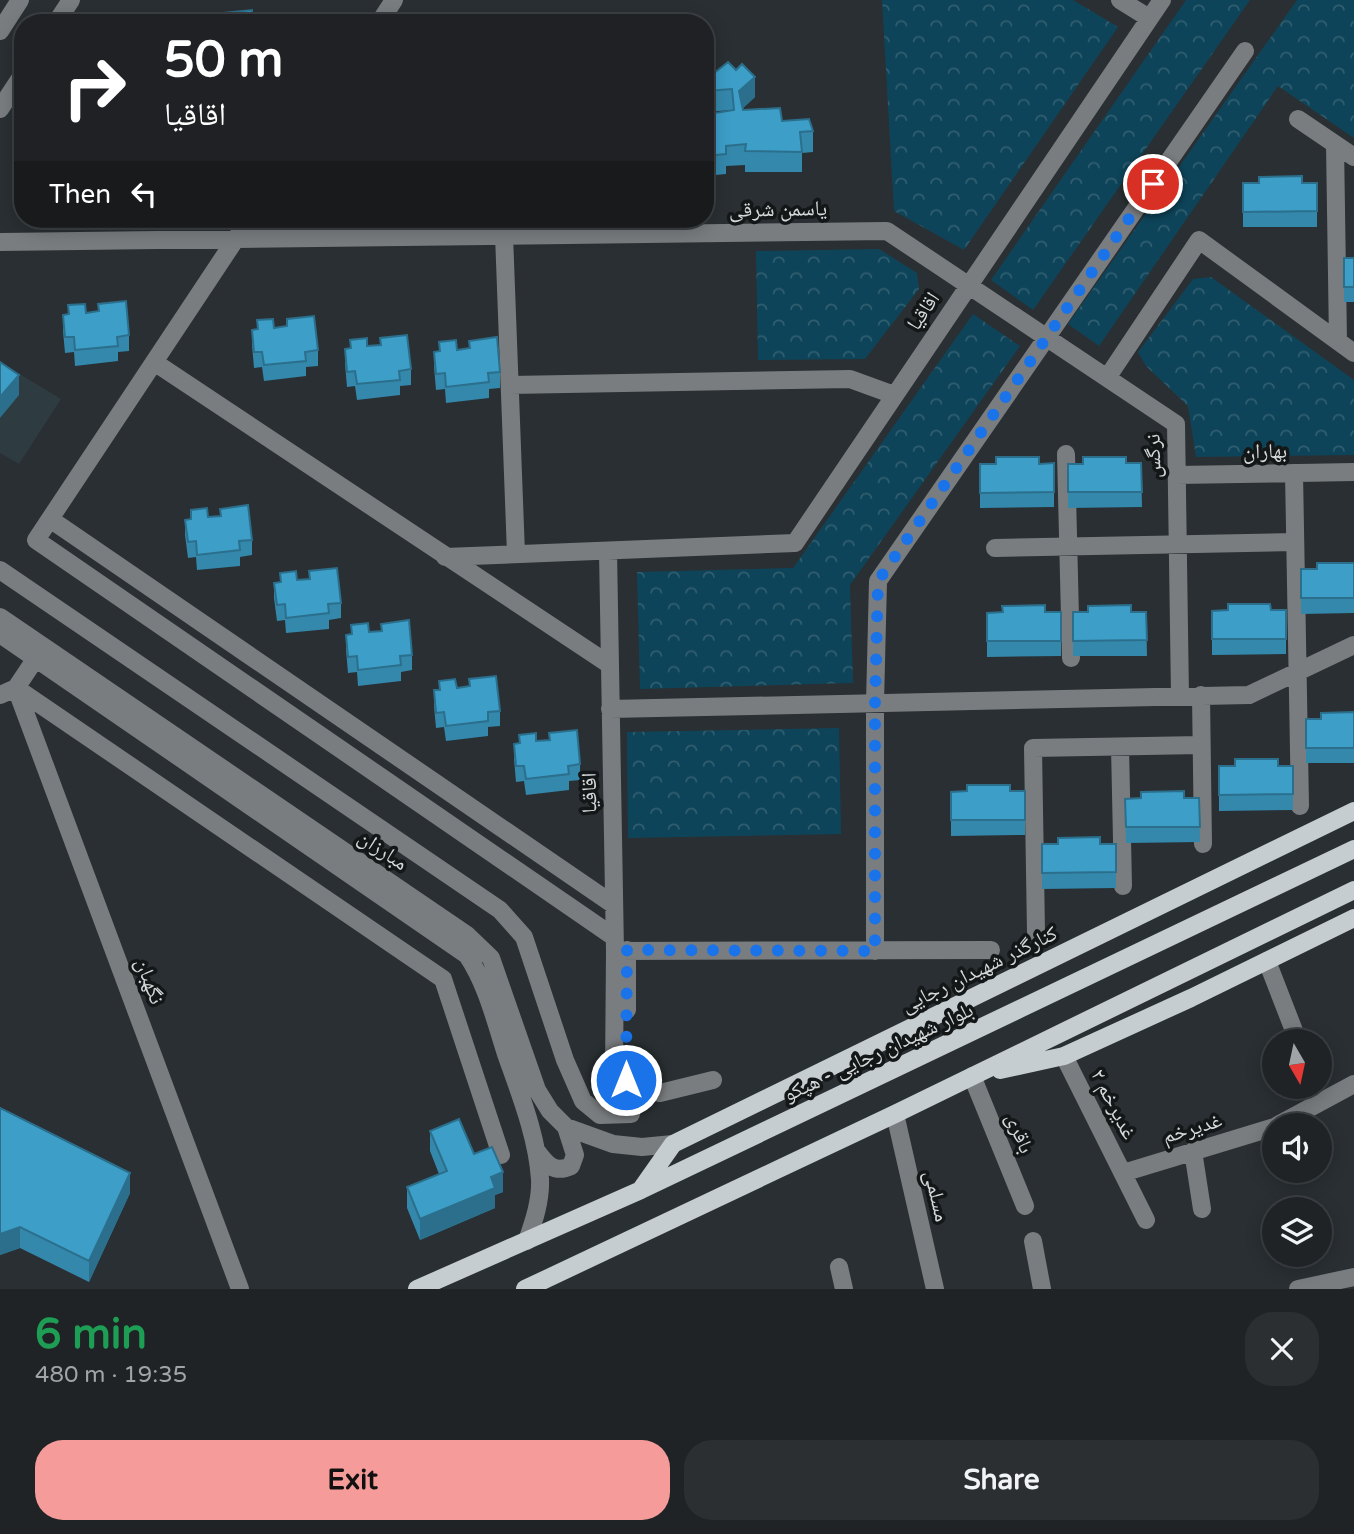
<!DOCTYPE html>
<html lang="en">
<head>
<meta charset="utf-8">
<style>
  :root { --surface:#1f2326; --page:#2c2f32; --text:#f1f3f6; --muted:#a1a4a7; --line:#3c4043; --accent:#f59b9a }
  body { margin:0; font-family:"Varela Round","Noto Naskh Arabic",sans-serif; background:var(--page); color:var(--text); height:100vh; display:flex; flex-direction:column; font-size:26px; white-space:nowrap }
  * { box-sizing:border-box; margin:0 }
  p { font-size:23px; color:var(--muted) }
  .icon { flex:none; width:38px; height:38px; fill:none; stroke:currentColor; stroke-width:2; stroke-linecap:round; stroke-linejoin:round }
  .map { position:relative; height:1289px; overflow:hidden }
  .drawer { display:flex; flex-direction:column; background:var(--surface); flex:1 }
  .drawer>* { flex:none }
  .guide { position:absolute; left:14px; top:14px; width:700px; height:214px; border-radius:28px; box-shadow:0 4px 18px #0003,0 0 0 2px var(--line); background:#202124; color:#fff; overflow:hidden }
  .needle { width:46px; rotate:171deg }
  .buttons { position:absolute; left:1262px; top:1029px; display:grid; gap:14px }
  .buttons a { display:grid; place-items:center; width:70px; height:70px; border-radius:50%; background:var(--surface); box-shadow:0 4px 18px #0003,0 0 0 2px var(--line); font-size:35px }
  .pin { position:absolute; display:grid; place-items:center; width:60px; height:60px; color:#fff; margin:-30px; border:4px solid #fff; border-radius:50%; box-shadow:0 2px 7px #0007 }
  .me { position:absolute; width:77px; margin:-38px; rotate:0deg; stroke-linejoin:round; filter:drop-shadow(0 0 5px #0008) }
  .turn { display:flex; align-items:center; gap:24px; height:147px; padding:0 35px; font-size:32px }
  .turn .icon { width:91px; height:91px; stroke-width:2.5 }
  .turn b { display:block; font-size:49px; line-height:60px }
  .then { display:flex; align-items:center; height:66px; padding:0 35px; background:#0003; gap:14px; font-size:26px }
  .round { display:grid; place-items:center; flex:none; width:74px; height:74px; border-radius:28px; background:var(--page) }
  .summary { display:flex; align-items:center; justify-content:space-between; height:119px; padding:0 35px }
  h1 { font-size:42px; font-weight:800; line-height:52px; color:#1e9e55 }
  .action { display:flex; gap:14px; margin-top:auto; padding:14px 35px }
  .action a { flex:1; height:80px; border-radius:28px; background:var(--accent); color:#111; font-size:28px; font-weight:800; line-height:80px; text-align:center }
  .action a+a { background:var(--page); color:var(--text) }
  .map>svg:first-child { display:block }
  .built { fill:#2e3b41 }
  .park { fill:url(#park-crowns) }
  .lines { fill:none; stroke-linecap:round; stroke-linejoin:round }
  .minor { stroke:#7a7d7f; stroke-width:18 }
  .major { stroke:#c6cdd0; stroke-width:18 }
  .wall { fill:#3488ac }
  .shaded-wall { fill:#2b6f8c }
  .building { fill:#3d9ec8; stroke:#2b6f8c; stroke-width:2 }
  .route { stroke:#1a73e8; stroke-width:12; stroke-dasharray:0 21.6 }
  .labels { text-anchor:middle; stroke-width:7; stroke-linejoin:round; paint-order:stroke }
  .street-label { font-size:21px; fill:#d5d9db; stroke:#141718 }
</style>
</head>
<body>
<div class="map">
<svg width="1354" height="1289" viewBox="0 0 1354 1289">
  <defs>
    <pattern id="park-crowns" width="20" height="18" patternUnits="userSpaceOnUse" patternTransform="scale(1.75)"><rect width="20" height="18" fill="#0e4459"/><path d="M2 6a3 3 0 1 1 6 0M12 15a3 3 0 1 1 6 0" fill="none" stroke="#305e70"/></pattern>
  </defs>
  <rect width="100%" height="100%" fill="#292f32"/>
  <path class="built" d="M0,362L61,399L19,464L0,453Z"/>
  <path class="park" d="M882,0H1073L1118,27L964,250L894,211Z
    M1186,0H1250L1033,310L991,280Z
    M1297,0H1354V138L1278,86L1099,346L1068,324Z
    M879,249L917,273L919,289L865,359L758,360L756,251Z
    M1211,277L1354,380V455L1196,457L1188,406L1146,366L1138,352L1193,279Z
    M973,314L1020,346L850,585L853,683L640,689L637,572L793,568Z
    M839,728L841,834L628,838L627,732Z"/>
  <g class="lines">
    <path class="minor" d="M1120,0L1149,18
      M56,23L71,0
      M379,23L394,0
      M0,31L20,0
      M0,109L23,74
      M1298,119L1354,157
      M1335,144L1338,341
      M249,219L36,540L614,937
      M504,235L516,554
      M0,242L887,231L1176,424L1180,696
      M154,362L610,665
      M1107,378L1199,240L1354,353
      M510,385L850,379L894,395
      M1066,454L1071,658
      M1294,473L1300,806
      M1177,475L1354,472
      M50,519L614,905
      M995,548L1295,542
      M608,551L615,951L614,1075L660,1093L713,1080
      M445,557L795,543L1162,0
      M0,570L500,910L524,937L565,1060L583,1101L600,1115L631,1114
      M0,617L467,935L491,958L537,1090L550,1111L566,1127L613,1144L642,1147L673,1144
      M0,634L467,955C487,985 495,1020 506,1054C520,1094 537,1136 540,1179C541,1200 534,1221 527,1241
      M16,688L443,979L501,1155
      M16,688L240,1289
      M0,695L16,688L36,658
      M1201,695L1203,844
      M610,709L1249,695L1354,645
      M1120,747L1123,886
      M1036,932L1033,748L1201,745
      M615,951L991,950
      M875,951V703L878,581L1245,51
      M1267,961L1298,1041
      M627,1010V950
      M1064,1056L1146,1220
      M972,1076L1025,1206
      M895,1114L935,1289
      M1278,1125L1354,1084
      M536,1150C546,1164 554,1174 571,1166L575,1155L566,1127
      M1193,1151L1202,1209
      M1123,1173L1274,1127
      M1033,1241L1042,1289
      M839,1267L844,1289
      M1298,1289L1354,1277"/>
    <path class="major" d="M1000,1070L1064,1056L1191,998L1354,918
      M642,1188L673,1144L1354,811
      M417,1289L641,1190L1354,849
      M525,1289L895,1114L1354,890"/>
  </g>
  <path class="wall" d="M705,68L755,97L743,108V110L782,121L813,131V152L802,153V172H745V165L726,166V174L705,176V144H713L732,110L705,112Z
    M1243,183H1317V227H1243Z
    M1344,258H1354V302H1344Z
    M98,304L129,335V351L118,352V361L75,366L74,352L65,353L63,331V315L68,314V305L86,313L98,311Z
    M287,319L318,350V366L306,367V376L264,381L262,367L254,368L252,345V330L257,329V320L274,328L287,326Z
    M380,338L411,369V385L400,386V395L357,400L355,386L347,387L345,364V349L350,348V340L367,346L380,345Z
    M469,341L500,372V388L489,389V398L446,403L445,389L436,390L434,367V352L439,351V342L457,350L469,348Z
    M1054,463V507L980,508V464Z
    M1126,463H1141L1142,507L1068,508V464Z
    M220,509L252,540V555L240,557V566L197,570L196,557L188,558L185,535V520L191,519V510L208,517L220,516Z
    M1354,563V613L1301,614V569H1317Z
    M309,571L341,603V618L329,620V629L286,633L285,620L277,621L274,598V583L280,582V573L297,580L309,579Z
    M1286,610V654L1212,655V611Z
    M1061,612V656L987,657V613Z
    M1073,612H1146L1147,656H1073Z
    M381,624L412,655V670L401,672V681L358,686L357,672L348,673L346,650V635L351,634V625L369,632L381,631Z
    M469,679L500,711V726L488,727V736L446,741L444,727L436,728L434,706V690H439V681L457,688L469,686Z
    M1354,712V763H1306V719H1321Z
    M549,733L580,764V780L569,781V790L526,795L524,781L516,782L514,759V744L519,743V735L536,741L549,740Z
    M1219,766H1293V810L1219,811Z
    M1025,791V835L951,836V792Z
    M1199,798L1200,842L1126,843L1125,799Z
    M1042,844H1116V888L1042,889Z
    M0,1108L130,1193L89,1282L20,1248L0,1255Z
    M430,1131L474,1154L503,1192L495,1195V1208L420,1240L407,1208V1187L439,1174L430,1151Z"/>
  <path class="shaded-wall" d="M755,77V97L739,112V91Z
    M19,375V395L0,418V397Z
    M503,1172V1192L495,1195V1208L420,1240V1219L491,1177Z
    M130,1173V1193L89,1282V1261Z
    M20,1227V1248L0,1255V1234Z"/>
  <path class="building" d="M252,10L253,23H195L194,15L211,13L212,22L225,20L224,13Z
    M157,17V23H129V21Z
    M116,20V23H99V22Z
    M728,62L736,70L742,64L755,77L739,91L743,110L780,108L782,121L809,119L813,131L800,132L802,152L745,151L746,144L726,146V154L705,156V144H713L715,113L734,110L732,89L705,91V68L713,74Z
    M1302,176V183H1317V211L1243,212V183H1259V177Z
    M1344,258H1354V287H1344Z
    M126,301L129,335L117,337L118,346L75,350L74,337H65L63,315L69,314L68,305L85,304L86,313L99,311L98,304Z
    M314,316L318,350L305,352L306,361L264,365L262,352H254L252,330L258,329L257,320L273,319L274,328L287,326V319Z
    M407,335L411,369L399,371L400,380L357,384L355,371L347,372L345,349L351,348L350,340L367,338V346L381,345L380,338Z
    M497,337L500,372L488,373L489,382L446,387L445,373L436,374L434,352L440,351L439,342L456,340L457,350L470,348L469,341Z
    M0,362L19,375L0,397Z
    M996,457H1039V464L1054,463V492L980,493V464H996Z
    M1083,457H1126V463H1141L1142,492H1068V464H1083Z
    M248,505L252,540L239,541L240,550L197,555L196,541L188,542L185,520L191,519V510L207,508L208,517L221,516L220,509Z
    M1317,563H1354V598H1301V569H1317Z
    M337,568L341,603L328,604L329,613L286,618L285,604L277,605L274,583L281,582L280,573L296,571L297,580L310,579L309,571Z
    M1228,604H1270L1271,610H1286V639H1212V611L1228,610Z
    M1045,605V612H1061V641H987V613L1003,612L1002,606Z
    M1131,605V612H1146L1147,640L1073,641V612H1088V606Z
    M409,620L412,655L400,656L401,665L358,670L357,656L348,657L346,635L352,634L351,625L368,623L369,632L382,631L381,624Z
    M496,676L500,711L488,712V721L446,726L444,712L436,713L434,690H440L439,681L455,679L457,688L470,686L469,679Z
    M1354,712V748H1306V719H1321V713Z
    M577,730L580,764L568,766L569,774L526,779L524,766H516L514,744L520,743L519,735L536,733V741L550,740L549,733Z
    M1235,759H1278V766H1293V794L1219,795V766H1235Z
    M967,785H1010V791H1025V820H951V792L967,791Z
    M1184,791V798H1199L1200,827H1126L1125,799L1141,798V792Z
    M1100,837V844H1116V872L1042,873V844H1058V838Z
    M0,1108L130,1173L89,1261L20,1227L0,1234Z
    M459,1119L474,1154L492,1147L503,1172L491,1177L495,1188L420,1219L407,1187L447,1171L430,1131Z"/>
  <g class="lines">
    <path class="route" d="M626,1080L627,950L875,951V703L878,581L1153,184"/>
  </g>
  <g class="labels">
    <g class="street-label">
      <text transform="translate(778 209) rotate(-1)" y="7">یاسمن شرقی</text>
      <text transform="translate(923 311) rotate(-56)" y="7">اقاقیا</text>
      <text transform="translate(1265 451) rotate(-1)" y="7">بهاران</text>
      <text transform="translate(1153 456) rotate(-91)" y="7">نرگس</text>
      <text transform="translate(589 793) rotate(-91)" y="7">اقاقیا</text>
      <text transform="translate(383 850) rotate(34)" y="7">مبارزان</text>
      <text transform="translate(979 969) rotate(-26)" y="7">کنارگذر شهیدان رجایی</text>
      <text transform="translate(150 981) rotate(70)" y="7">نگهبان</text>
      <text transform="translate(878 1052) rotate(-25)" y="7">بلوار شهیدان رجایی - هپکو</text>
      <text transform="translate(1114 1104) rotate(63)" y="7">غدیرخم ۲</text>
      <text transform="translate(1192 1128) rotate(-17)" y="7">غدیرخم</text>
      <text transform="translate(1020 1133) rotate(68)" y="7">باقری</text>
      <text transform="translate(937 1196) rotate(77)" y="7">مسلمی</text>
    </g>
  </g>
</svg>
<div class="buttons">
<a><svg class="needle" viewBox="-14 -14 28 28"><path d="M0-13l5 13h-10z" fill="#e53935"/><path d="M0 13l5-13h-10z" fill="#a1a4a7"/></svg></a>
<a><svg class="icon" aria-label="sound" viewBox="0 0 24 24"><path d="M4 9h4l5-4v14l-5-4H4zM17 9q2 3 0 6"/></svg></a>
<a><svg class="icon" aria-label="layers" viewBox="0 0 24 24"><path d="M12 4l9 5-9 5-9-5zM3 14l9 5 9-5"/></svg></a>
</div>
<div class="pin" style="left:1153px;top:184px;background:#d93025"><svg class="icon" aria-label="arrive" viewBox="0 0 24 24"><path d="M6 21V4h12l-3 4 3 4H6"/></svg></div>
<svg class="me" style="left:626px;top:1080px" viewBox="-20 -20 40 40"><circle r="17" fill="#1a73e8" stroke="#fff" stroke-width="3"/><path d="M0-11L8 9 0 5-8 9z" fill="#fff"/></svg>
<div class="guide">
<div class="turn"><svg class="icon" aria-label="right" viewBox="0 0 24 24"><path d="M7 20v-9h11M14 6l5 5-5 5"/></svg><div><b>50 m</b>اقاقیا</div></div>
<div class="then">Then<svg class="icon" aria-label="left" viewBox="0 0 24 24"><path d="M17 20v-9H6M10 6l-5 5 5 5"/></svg></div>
</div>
</div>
<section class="drawer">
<div class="summary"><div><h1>6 min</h1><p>480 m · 19:35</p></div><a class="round"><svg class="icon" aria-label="close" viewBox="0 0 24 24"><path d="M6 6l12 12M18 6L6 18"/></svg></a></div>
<div class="action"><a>Exit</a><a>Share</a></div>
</section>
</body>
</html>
